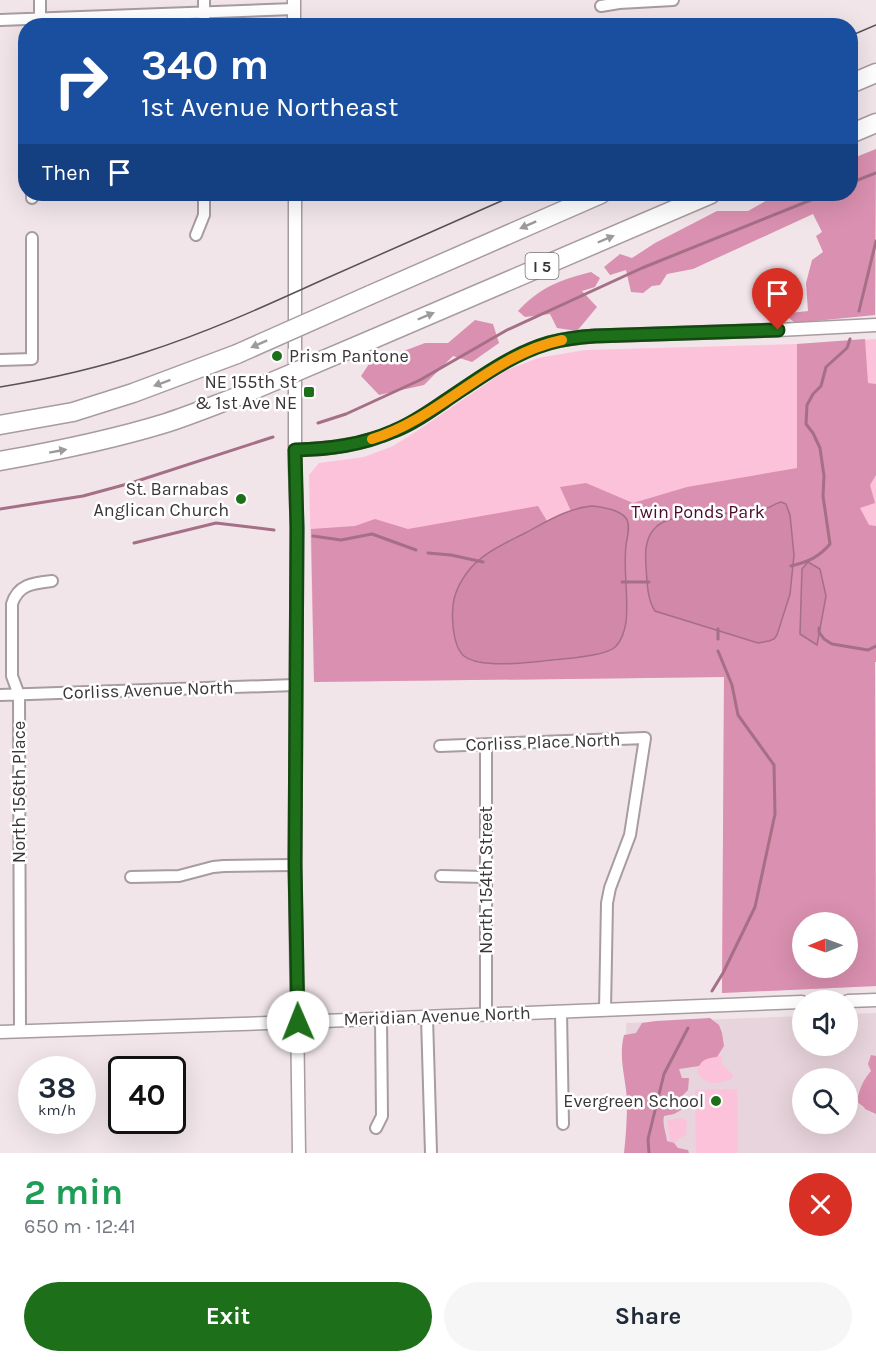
<!DOCTYPE html>
<html lang="en">
<head>
<meta charset="utf-8">
<style>
  :root { --surface:#fff; --page:#f6f6f7; --text:#1f2937; --muted:#747a83; --accent:#1d7019 }
  body { margin:0; font-family:Karla,sans-serif; background:var(--page); color:var(--text); height:100vh; display:flex; flex-direction:column; font-size:22px; white-space:nowrap }
  * { box-sizing:border-box; margin:0 }
  p { font-size:20px; color:var(--muted) }
  .icon { flex:none; width:33px; height:33px; fill:none; stroke:currentColor; stroke-width:2; stroke-linecap:round; stroke-linejoin:round }
  .map { position:relative; height:1153px; overflow:hidden }
  .side { display:flex; flex-direction:column; background:var(--surface); flex:1 }
  .side>* { flex:none }
  .guide { position:absolute; left:18px; top:18px; width:840px; height:183px; border-radius:24px; box-shadow:0 6px 24px #0002; background:#1a4fa0; color:#fff; overflow:hidden }
  .needle { width:39px; rotate:269deg }
  .tools { position:absolute; left:792px; top:912px; display:grid; gap:12px }
  .tools a { display:grid; place-items:center; width:66px; height:66px; border-radius:50%; background:var(--surface); box-shadow:0 6px 24px #0002; font-size:30px }
  .speed { position:absolute; left:18px; top:1056px; display:flex; gap:12px; font-size:30px; font-weight:700; text-align:center }
  .speed>* { display:grid; place-content:center; width:78px; height:78px; border-radius:50%; background:var(--surface); box-shadow:0 6px 24px #0002; line-height:1 }
  .speed small { font-size:15px; font-weight:400 }
  .speed .limit { border:3px solid #111; border-radius:9px; background:#fff; color:#111 }
  .pin { position:absolute; display:grid; place-items:center; width:51px; height:51px; color:#fff; margin:-62px -26px; border-radius:50% 50% 50% 0; rotate:-45deg; box-shadow:0 0 6px #0007 }
  .pin .icon { rotate:45deg }
  .me { position:absolute; width:66px; margin:-33px; rotate:359deg; stroke-linejoin:round; filter:drop-shadow(0 0 4px #0008) }
  .turn { display:flex; align-items:center; gap:21px; height:126px; padding:0 24px; font-size:27px }
  .turn .icon { width:78px; height:78px; stroke-width:2.5 }
  .turn b { display:block; font-size:42px; line-height:51px }
  .then { display:flex; align-items:center; height:57px; padding:0 24px; background:#0003; gap:12px; font-size:22px }
  .round { display:grid; place-items:center; flex:none; width:63px; height:63px; border-radius:32px; background:var(--page) }
  .headline { display:flex; align-items:center; justify-content:space-between; height:102px; padding:0 24px }
  h1 { font-size:36px; font-weight:700; line-height:45px; color:#1e9e55 }
  .cta { display:flex; gap:12px; margin-top:auto; padding:12px 24px }
  .cta a { flex:1; height:69px; border-radius:36px; background:var(--accent); color:#fff; font-size:24px; font-weight:700; line-height:69px; text-align:center }
  .cta a+a { background:var(--page); color:var(--text) }
  .map>svg:first-child { display:block }
  .built { fill:#e8d4dc; fill-rule:evenodd }
  .green { fill:#fcc2d9; fill-rule:evenodd }
  .forest { fill:#da90b0; fill-rule:evenodd }
  .water { fill:#d288a8; stroke:#a56f86; stroke-width:1.5 }
  .lines { fill:none; stroke-linecap:round; stroke-linejoin:round }
  .stream { stroke:#a56f86; stroke-width:3 }
  .minor-casing { stroke:#a79ca0; stroke-width:14 }
  .tertiary-casing { stroke:#a79ca0; stroke-width:15 }
  .motorway-casing { stroke:#a79ca0; stroke-width:21 }
  .minor { stroke:#fff; stroke-width:10 }
  .tertiary { stroke:#fff; stroke-width:12 }
  .motorway { stroke:#fff; stroke-width:18 }
  .tram { stroke:#585254; stroke-width:1.5 }
  .motorway-bridge-casing { stroke:#a79ca0; stroke-width:21; stroke-linecap:butt }
  .motorway-bridge { stroke:#fff; stroke-width:18 }
  .oneway { fill:#9d9a9c }
  .route-casing { stroke:#134910; stroke-width:15 }
  .route { stroke:#1d7019; stroke-width:10 }
  .slow { stroke:#f59e0b; stroke-width:10 }
  .poi-dot { fill:#1d7019; stroke:#fff; stroke-width:2 }
  .labels { text-anchor:middle; stroke-width:5; stroke-linejoin:round; paint-order:stroke }
  .shield { fill:#fff; stroke:#767274; stroke-width:1.5 }
  .shield-label { font-size:16px; font-weight:bold; fill:#3b3638 }
  .poi-label { font-size:18px; fill:#3b3638; stroke:#fff; text-anchor:end }
  .park-label { font-size:18px; fill:#4c0a2e; stroke:#fff }
  .street-label { font-size:18px; fill:#3b3638; stroke:#fff }
</style>
</head>
<body>
<div class="map">
<svg width="876" height="1153" viewBox="0 0 876 1153">
  <rect width="100%" height="100%" fill="#f1e5ea"/>
  <path class="built" d="M876,1013V1153H631L626,1023L802,1016V1046H848V1014ZM802,1078H848V1124H802Z"/>
  <path class="green" d="M876,339V662H875L876,986L722,993L724,677L314,682L309,475L319,463L364,457L393,446L417,431L505,371L538,358L585,350L797,344ZM802,922H848V968H802Z
    M711,1055L721,1056L722,1064L733,1075L732,1079C716,1084 708,1087 697,1073L699,1064L703,1057Z
    M737,1089L738,1153H696L695,1090Z
    M682,1118L687,1121L686,1135L679,1138L674,1144L670,1142L667,1120Z"/>
  <path class="forest" d="M876,149L875,315L795,323L789,318L790,313L808,311L806,283L812,260L823,252L816,236L822,232L813,214L693,269L667,274L660,285L652,286L643,293L631,292L626,270L610,275L604,267L620,254L632,258L655,243L717,211H748L778,194H850L851,159Z
    M591,272L600,278L595,287L582,291L597,307L577,331L557,328L550,314L525,317L518,311C540,287 560,280 591,272Z
    M475,320L493,324L499,343L472,362L453,356L424,385L379,395L361,376L369,364L425,343H448Z
    M865,339L868,383L876,384V475L870,485L875,503L860,508L869,525L876,526V662H875L876,986L722,993L724,677L314,682L311,529L355,526L375,519L408,529L538,506L547,521L494,549L482,558L466,574L461,583L457,644C461,653 466,659 476,662C496,667 604,660 616,646C633,627 625,584 625,560C625,552 626,545 627,537L583,507L571,511L560,487L586,483L633,503L687,487L797,468V344ZM774,504L790,515L791,534L774,639L763,642L647,579C646,560 644,543 655,527L705,514L759,511ZM802,922H848V968H802Z
    M710,1018L719,1025L722,1033L724,1046L717,1057C709,1058 704,1058 699,1066L679,1069L682,1078H689L688,1090L683,1095L681,1110L674,1114L664,1116C662,1125 666,1132 667,1141L674,1143L678,1148L688,1150L689,1153H624C626,1136 627,1118 627,1101C626,1078 618,1058 624,1035L636,1033L642,1023L656,1021Z
    M871,1055L876,1056V1114L865,1109L864,1107L857,1102C859,1090 863,1080 871,1071L868,1064Z"/>
  <path class="water" d="M781,502L786,504L790,515L794,555L790,594L777,635L774,639L769,641L758,643L655,611C647,599 647,581 646,566C645,553 645,537 656,527C670,513 717,514 737,513C744,512 753,513 760,511C768,509 773,504 781,502Z
    M592,506C602,507 619,509 626,518C631,525 627,538 626,545C623,571 629,597 626,622C625,630 621,642 615,647C604,658 539,661 522,663C507,664 476,666 464,656C452,646 451,613 454,599C456,591 461,581 466,574C480,554 504,544 525,533C546,522 568,508 592,506Z
    M808,562L820,569L826,596L817,645L800,634L802,569Z"/>
  <g class="lines">
    <path class="stream" d="M850,183L876,173
      M859,311L876,241
      M318,423L346,414L420,380L507,330L642,268L826,194
      M0,509L83,496L131,483L273,437
      M313,536L341,540L372,534L416,550
      M134,543L216,523L274,530
      M428,553L451,555L483,562
      M791,566C808,562 819,557 830,544L823,496L824,476L820,448L813,433L806,424L807,405L813,394L821,386L826,367L847,348L850,339
      M622,582H649
      M819,628V632L824,639L832,644L868,650L876,646
      M718,629V639
      M712,991L723,973L755,907L775,814L774,765L738,715L732,685L718,651
      M649,1153L648,1139L664,1074L688,1028"/>
    <defs>
      <path id="minor" d="M601,6L619,3L673,0
        M0,20L294,9
        M38,23L40,19V0
        M204,26V0
        M32,194V198
        M196,235L204,215V194
        M0,360L32,359V238
        M0,695L295,685
        M440,746L645,738L630,835L610,888L607,903L605,1010
        M441,876L486,877
        M131,877L179,876L213,867L224,866L295,865
        M561,1012L563,1124
        M486,1015V745
        M427,1017L431,1153
        M20,1031L19,695L12,676V604C18,584 34,583 52,581
        M376,1128L382,1116L381,1019"/>
      <path id="tertiary" d="M294,0V26
        M295,194V467L297,527L295,865L299,1153
        M295,450C330,449 362,445 394,431C412,424 429,412 445,401C478,379 511,354 549,343C564,339 579,337 595,336L778,330L876,325
        M848,1001L876,1000
        M0,1032L298,1022L802,1002"/>
      <path id="motorway" d="M850,84L876,73
        M850,134L876,123
        M370,295L601,194
        M373,339L711,194
        M0,425L73,412L133,393L237,354
        M0,461C56,451 111,440 166,423C191,415 215,405 239,396"/>
    </defs>
    <use href="#minor" class="minor-casing"/>
    <use href="#tertiary" class="tertiary-casing"/>
    <use href="#motorway" class="motorway-casing"/>
    <use href="#minor" class="minor"/>
    <use href="#tertiary" class="tertiary"/>
    <use href="#motorway" class="motorway"/>
    <path class="tram" d="M850,36L876,25
      M0,387C49,379 98,368 146,352C205,333 261,308 318,282C384,253 451,223 517,194"/>
    <defs>
      <path id="motorway-bridge" d="M237,354L370,295
        M239,396L373,339"/>
    </defs>
    <use href="#motorway-bridge" class="motorway-bridge-casing"/>
    <use href="#motorway-bridge" class="motorway-bridge"/>
  </g>
  <defs><path id="oneway-solid" d="M-6-.8H1V-3.2L6.5 0L1 3.2V.8H-6Z" transform="scale(1.5)"/></defs>
  <g class="oneway">
    <use href="#oneway-solid" transform="translate(528 225) rotate(156)"/>
    <use href="#oneway-solid" transform="translate(606 239) rotate(-23)"/>
    <use href="#oneway-solid" transform="translate(426 316) rotate(-23)"/>
    <use href="#oneway-solid" transform="translate(259 344) rotate(156)"/>
    <use href="#oneway-solid" transform="translate(162 383) rotate(160)"/>
    <use href="#oneway-solid" transform="translate(58 451) rotate(-10)"/>
  </g>
  <g class="lines">
    <defs>
      <path id="route" d="M298,1022L295,865L297,528L295,450C330,449 362,445 394,431C412,424 429,412 445,401C478,379 511,354 549,343C564,339 579,337 595,336L778,330"/>
    </defs>
    <use href="#route" class="route-casing"/>
    <use href="#route" class="route"/>
    <path class="slow" d="M372,439C441,418 490,355 562,340"/>
  </g>
  <g class="poi-dot">
    <circle cx="277" cy="356" r="6"/>
    <rect x="303" y="386" width="12" height="12" rx="3"/>
    <circle cx="241" cy="499" r="6"/>
    <circle cx="716" cy="1101" r="6"/>
  </g>
  <g class="labels">
    <rect class="shield" x="525.5" y="253" width="33" height="26" rx="4.5"/>
    <g class="shield-label">
      <text x="542" y="272">I 5</text>
    </g>
    <g class="poi-label">
      <text x="289" y="362" text-anchor="start">Prism Pantone</text>
      <text x="297" y="388">NE 155th St<tspan x="297" dy="21">&amp; 1st Ave NE</tspan></text>
      <text x="229" y="495">St. Barnabas<tspan x="229" dy="21">Anglican Church</tspan></text>
      <text x="704" y="1107">Evergreen School</text>
    </g>
    <g class="park-label">
      <text x="698" y="518">Twin Ponds Park</text>
    </g>
    <g class="street-label">
      <text transform="translate(148 690) rotate(-2)" y="6">Corliss Avenue North</text>
      <text transform="translate(543 742) rotate(-2)" y="6">Corliss Place North</text>
      <text transform="translate(19 792) rotate(-90)" y="6">North 156th Place</text>
      <text transform="translate(486 880) rotate(-90)" y="6">North 154th Street</text>
      <text transform="translate(437 1016) rotate(-2)" y="6">Meridian Avenue North</text>
    </g>
  </g>
</svg>
<div class="tools">
<a><svg class="needle" viewBox="-14 -14 28 28"><path d="M0-13l5 13h-10z" fill="#e53935"/><path d="M0 13l5-13h-10z" fill="#747a83"/></svg></a>
<a><svg class="icon" aria-label="sound" viewBox="0 0 24 24"><path d="M4 9h4l5-4v14l-5-4H4zM17 9q2 3 0 6"/></svg></a>
<a><svg class="icon" aria-label="search" viewBox="0 0 24 24"><circle cx="10" cy="10" r="6"/><path d="M15 15l6 6"/></svg></a>
</div>
<div class="speed"><div>38<small>km/h</small></div><div class="limit">40</div></div>
<div class="pin" style="left:778px;top:330px;background:#d93025"><svg class="icon" aria-label="arrive" viewBox="0 0 24 24"><path d="M6 21V4h12l-3 4 3 4H6"/></svg></div>
<svg class="me" style="left:298px;top:1022px" viewBox="-20 -20 40 40"><circle r="19" fill="#fff"/><path d="M0-13L10 11 0 6-10 11z" fill="#1d7019"/></svg>
<div class="guide">
<div class="turn"><svg class="icon" aria-label="right" viewBox="0 0 24 24"><path d="M7 20v-9h11M14 6l5 5-5 5"/></svg><div><b>340 m</b>1st Avenue Northeast</div></div>
<div class="then">Then<svg class="icon" aria-label="arrive" viewBox="0 0 24 24"><path d="M6 21V4h12l-3 4 3 4H6"/></svg></div>
</div>
</div>
<section class="side">
<div class="headline"><div><h1>2 min</h1><p>650 m · 12:41</p></div><a class="round" style="background:#d93025;color:#fff"><svg class="icon" aria-label="close" viewBox="0 0 24 24"><path d="M6 6l12 12M18 6L6 18"/></svg></a></div>
<div class="cta"><a>Exit</a><a>Share</a></div>
</section>
</body>
</html>
